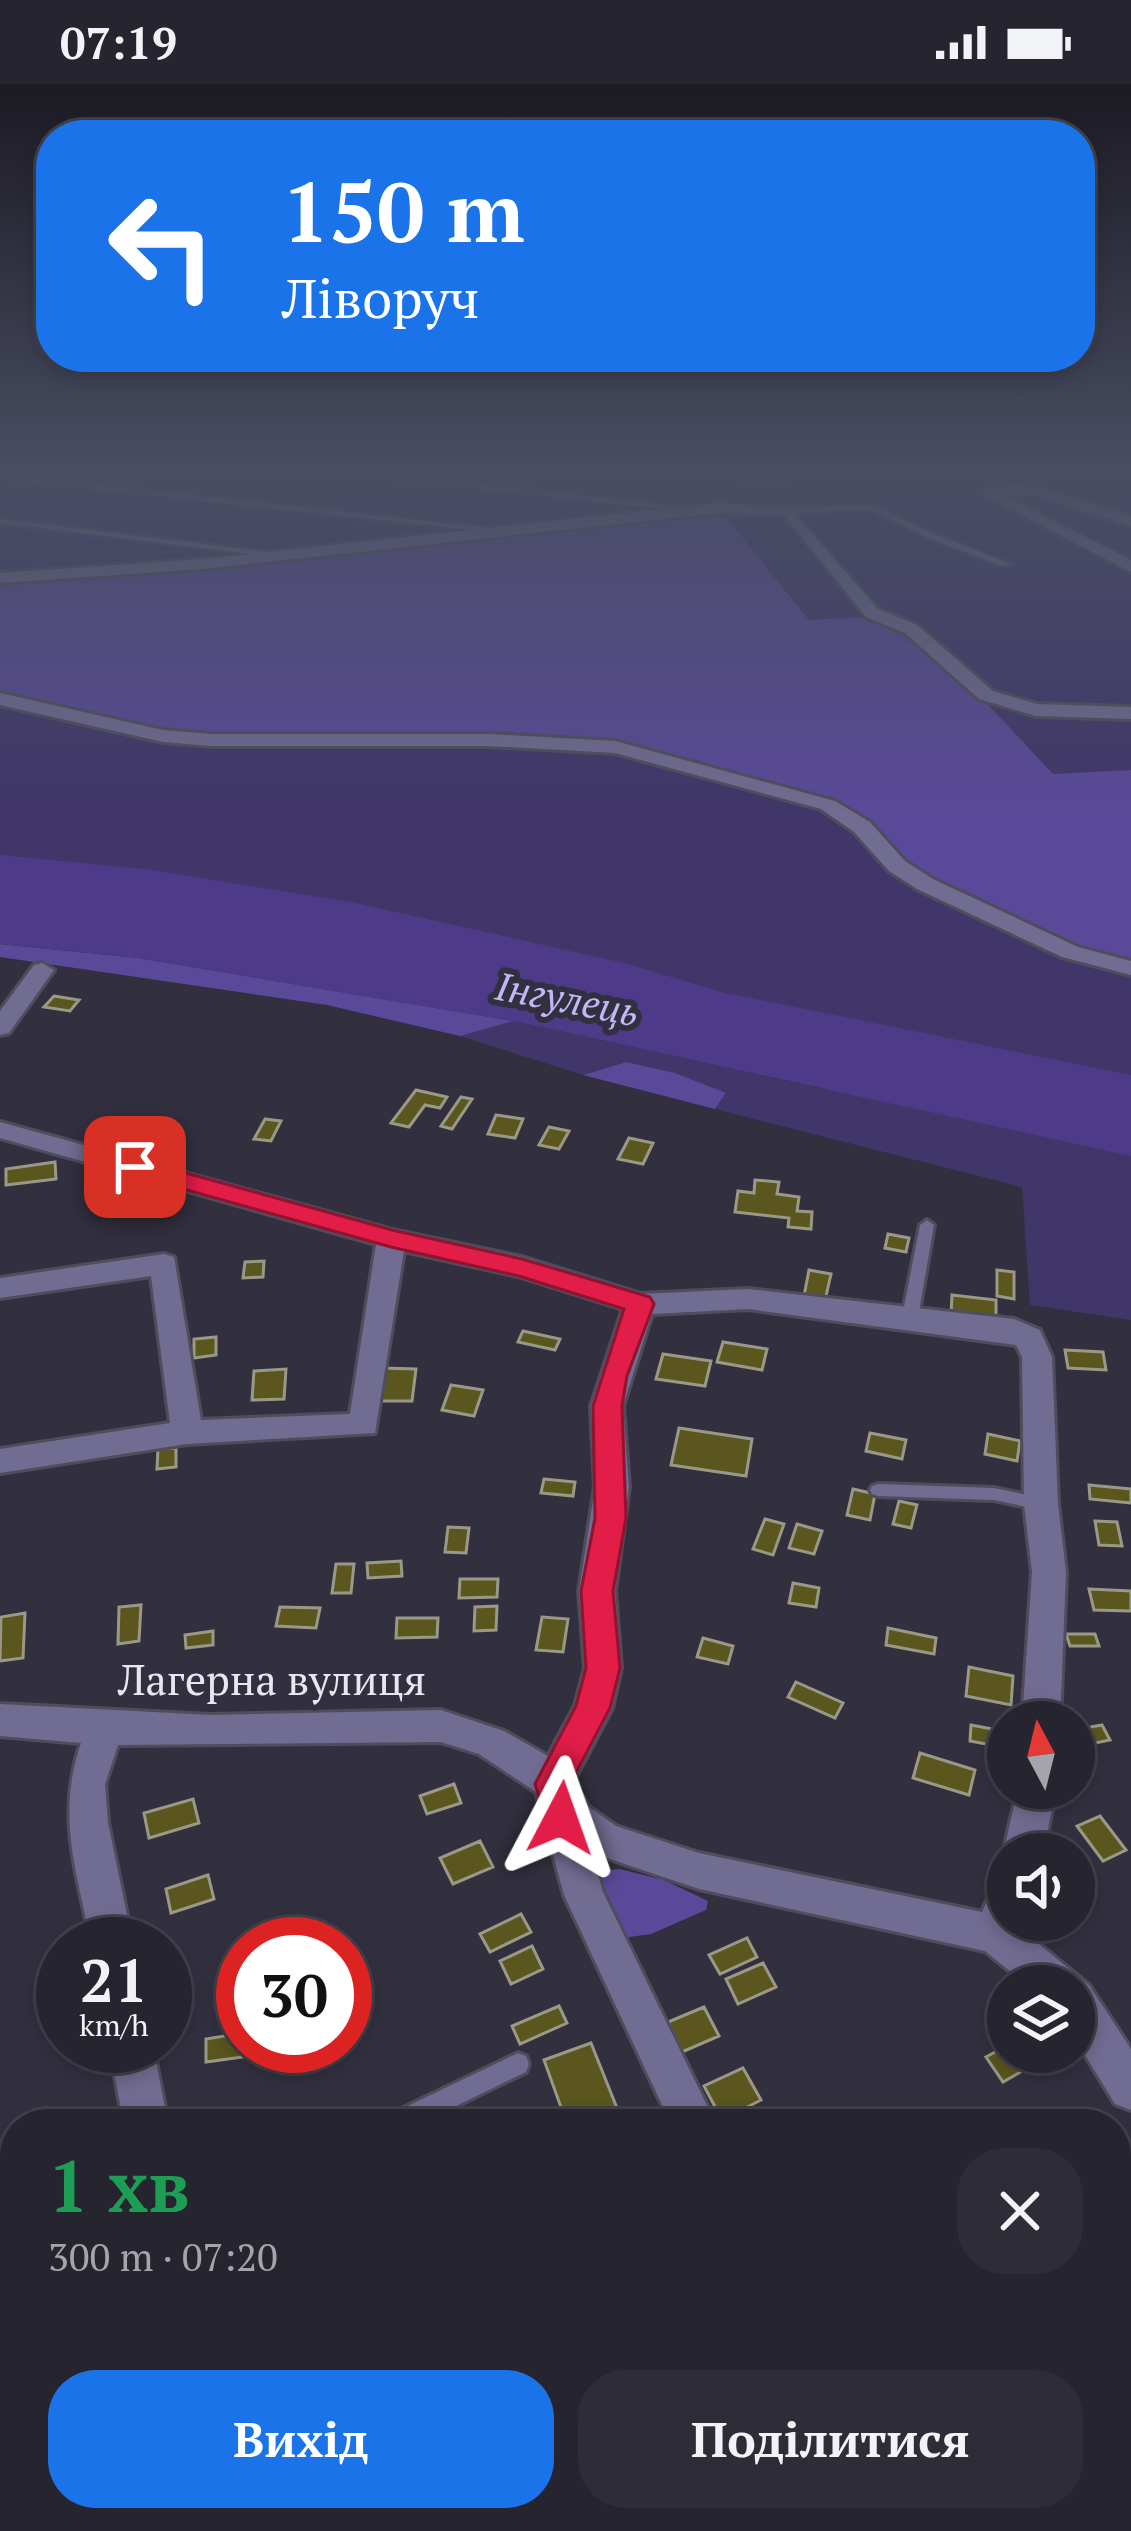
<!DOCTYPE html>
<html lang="uk">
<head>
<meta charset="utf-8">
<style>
  :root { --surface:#26242f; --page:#2e2c37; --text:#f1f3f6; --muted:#a4a4aa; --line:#42414b; --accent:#1a73e8 }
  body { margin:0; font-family:"PT Serif",serif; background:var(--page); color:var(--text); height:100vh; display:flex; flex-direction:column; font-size:45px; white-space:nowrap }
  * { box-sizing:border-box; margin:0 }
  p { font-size:39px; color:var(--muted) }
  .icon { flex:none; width:66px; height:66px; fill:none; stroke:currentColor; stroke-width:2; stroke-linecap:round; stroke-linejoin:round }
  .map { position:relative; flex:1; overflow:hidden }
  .sheet { position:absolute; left:0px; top:2025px; width:1131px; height:423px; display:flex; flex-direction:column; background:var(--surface); border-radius:48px 48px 0 0; box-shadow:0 6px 18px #0003,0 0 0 3px var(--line) }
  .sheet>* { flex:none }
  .banner { position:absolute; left:36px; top:36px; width:1059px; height:252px; border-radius:48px; box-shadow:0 6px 18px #0003,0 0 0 3px var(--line); background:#1a73e8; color:#fff; overflow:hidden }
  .needle { width:78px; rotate:353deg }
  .buttons { position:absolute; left:987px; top:1617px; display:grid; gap:24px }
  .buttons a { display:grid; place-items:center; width:108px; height:108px; border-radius:50%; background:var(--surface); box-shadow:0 6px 18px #0003,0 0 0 3px var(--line); font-size:60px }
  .speed { position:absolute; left:36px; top:1833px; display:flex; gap:24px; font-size:60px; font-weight:700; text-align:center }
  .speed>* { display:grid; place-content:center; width:156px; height:156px; border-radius:50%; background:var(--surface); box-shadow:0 6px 18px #0003,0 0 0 3px var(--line); line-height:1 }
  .speed small { font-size:30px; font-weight:400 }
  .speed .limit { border:18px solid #d22; background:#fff; color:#111 }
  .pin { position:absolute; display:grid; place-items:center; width:102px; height:102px; color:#fff; margin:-51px; border-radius:24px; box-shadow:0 6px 18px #0006 }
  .me { position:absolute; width:132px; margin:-66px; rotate:4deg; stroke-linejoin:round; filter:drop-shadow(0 0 9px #0008) }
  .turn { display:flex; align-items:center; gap:42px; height:252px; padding:0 48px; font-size:54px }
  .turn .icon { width:156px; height:156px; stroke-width:2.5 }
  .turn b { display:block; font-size:84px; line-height:102px }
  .round { display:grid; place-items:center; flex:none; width:126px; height:126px; border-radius:48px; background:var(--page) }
  .head { display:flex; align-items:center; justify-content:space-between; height:204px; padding:0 48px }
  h1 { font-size:72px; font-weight:700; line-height:90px; color:#1e9e55 }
  .cta { display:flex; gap:24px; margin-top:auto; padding:24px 48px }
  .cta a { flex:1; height:138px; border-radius:48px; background:var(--accent); color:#fff; font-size:48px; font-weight:700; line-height:138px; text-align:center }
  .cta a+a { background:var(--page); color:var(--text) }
  .status { display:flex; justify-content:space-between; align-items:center; height:84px; padding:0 60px; background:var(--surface); direction:ltr }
  .status svg { height:33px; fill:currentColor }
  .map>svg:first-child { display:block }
  .green { fill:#403669 }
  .forest { fill:#5a4999 }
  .water { fill:#4d3a88 }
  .building { fill:#5b551e; stroke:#9a9987; stroke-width:3 }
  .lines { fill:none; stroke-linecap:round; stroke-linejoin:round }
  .service-casing { stroke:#4f4d5b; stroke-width:6 }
  .minor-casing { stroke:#4f4d5b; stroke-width:6 }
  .service { fill:#716c91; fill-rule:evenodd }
  .minor { fill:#716c91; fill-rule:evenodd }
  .route { fill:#e11d48; stroke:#92132f; stroke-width:3 }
  .labels { text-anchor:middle; stroke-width:12; stroke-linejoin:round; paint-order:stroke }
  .water-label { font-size:39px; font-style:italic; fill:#c0b6f8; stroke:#32303f }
  .near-street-label { font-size:42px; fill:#e8e7f1; stroke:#32303f }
</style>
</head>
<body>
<div class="status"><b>07:19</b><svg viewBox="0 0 49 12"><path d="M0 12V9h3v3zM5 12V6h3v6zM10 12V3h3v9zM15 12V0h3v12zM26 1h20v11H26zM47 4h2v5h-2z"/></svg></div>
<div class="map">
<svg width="1131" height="2447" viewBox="0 0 1131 2447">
  <rect width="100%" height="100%" fill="#32303f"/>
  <path class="green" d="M0,389H790L828,403V412L853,411L847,389H1082L1131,405V686L1053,691L982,614L870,533L809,537L717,424L0,494Z
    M0,615L563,658L752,686L1131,884V1010L0,809Z
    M514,937L823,1005L1131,1050V1236L1030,1221L1022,1103L715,1025L726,1010L626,978L583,991L460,952Z"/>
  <path class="forest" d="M718,424L809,536L870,533L893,537L982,614L1053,690L1131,686V884L1093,877L925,800L828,721L615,663L211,656L0,615V494L203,480Z
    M0,860L138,874L514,937L460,952L327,921L0,873Z
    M626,978L675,989L726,1009L715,1025L583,991Z
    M619,1785L664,1796L708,1817L706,1826L651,1850L622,1854L588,1801L598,1787Z"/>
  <path class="water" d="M0,771L145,785L351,818L624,879L726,909L1131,991V1072L514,937L138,874L0,860Z"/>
  <path class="building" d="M54,912L79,916L70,927L44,923Z
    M416,1006L447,1013L440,1024L425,1021L409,1043L391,1039Z
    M461,1013L472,1015L452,1045L441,1042Z
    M496,1031L523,1035L515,1054L488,1050Z
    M265,1035L281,1037L271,1057L254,1055Z
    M549,1043L569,1047L559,1065L539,1061Z
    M629,1054L653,1059L643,1080L618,1075Z
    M55,1078L56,1095L6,1101V1085Z
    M755,1096L779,1098L777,1110L799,1113L797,1127L812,1128L811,1145L788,1143L789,1134L735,1128L738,1107L754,1109Z
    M888,1150L909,1154L906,1168L885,1164Z
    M264,1177L263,1193L243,1194L245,1178Z
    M809,1186L831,1190L824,1221L803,1217Z
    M997,1186L1014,1188V1215L997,1212Z
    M952,1211L996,1216V1236L951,1231Z
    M523,1247L560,1255L555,1266L518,1258Z
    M216,1253V1271L194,1274V1255Z
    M723,1258L767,1265L762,1286L717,1278Z
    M1065,1266L1103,1268L1106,1286L1068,1284Z
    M663,1270L711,1277L705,1302L656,1295Z
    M382,1284L416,1285L412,1317H377Z
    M286,1285L284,1315L252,1316L254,1287Z
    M451,1301L483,1306L474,1332L442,1326Z
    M679,1344L752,1355L746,1392L671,1381Z
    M870,1349L906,1356L902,1375L866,1367Z
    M988,1350L1020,1357L1017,1377L985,1370Z
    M176,1364V1383L157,1385L158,1365Z
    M544,1395L575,1398L573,1412L541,1409Z
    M1089,1401L1131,1405V1419L1090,1415Z
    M853,1405L875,1410L870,1436L847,1431Z
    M899,1417L917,1421L911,1444L893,1440Z
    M765,1435L784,1440L773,1471L753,1465Z
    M1095,1437L1117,1438L1122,1462L1099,1461Z
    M797,1440L822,1447L814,1470L789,1464Z
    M448,1443L469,1444L466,1469L445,1468Z
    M401,1477L402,1492L368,1494L367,1479Z
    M336,1480H354L351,1509H332Z
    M460,1495H498L497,1513L459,1514Z
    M793,1499L819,1504L816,1523L789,1519Z
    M1089,1505L1131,1507V1527L1094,1526Z
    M141,1521L139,1557L118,1560L119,1523Z
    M497,1522L496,1546L474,1547L475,1523Z
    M280,1523L320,1524L316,1544L276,1542Z
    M25,1529L23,1574L0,1577L1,1533Z
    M542,1533L568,1535L563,1568L536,1566Z
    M397,1534H438L437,1553L396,1554Z
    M888,1544L936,1554L934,1570L886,1561Z
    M213,1547V1561L186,1564L185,1551Z
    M1066,1550H1095L1099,1562H1070Z
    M703,1554L733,1562L728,1580L697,1573Z
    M969,1583L1013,1592L1011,1621L966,1612Z
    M796,1598L843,1619L835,1634L788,1613Z
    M971,1641L1003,1647L1002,1663L970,1657Z
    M1102,1641L1110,1656L1076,1663L1074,1646Z
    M920,1669L975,1686L969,1711L913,1694Z
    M454,1700L461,1719L427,1730L420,1712Z
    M193,1715L199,1739L149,1754L144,1729Z
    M1100,1732L1126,1766L1103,1777L1077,1742Z
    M480,1757L493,1783L453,1800L440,1774Z
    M208,1791L214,1815L171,1829L166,1805Z
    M521,1830L531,1848L490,1868L480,1850Z
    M747,1854L757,1873L720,1890L709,1871Z
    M532,1862L543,1885L511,1900L500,1877Z
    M763,1879L776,1903L738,1920L726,1895Z
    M559,1922L567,1939L520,1960L512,1942Z
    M704,1923L719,1952L682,1968L668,1938Z
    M243,1949V1973L206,1978V1955Z
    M591,1959L617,2024L567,2040L544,1976Z
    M1008,1961V1968H1024L1033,1981L1003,1998L986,1973Z
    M743,1984L761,2016L722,2036L704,2002Z
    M15,2221V2267L6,2271L0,2227Z
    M1131,2255V2292L1116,2300V2262Z
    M68,2433H118L119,2437L94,2447H39Z"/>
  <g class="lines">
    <defs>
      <path id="service" d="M349,389H374L690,424L694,426L690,428Z
        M699,389L777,395L784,394L782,389H790L792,395L777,399Z
        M14,392L500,445L504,447L500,449L17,396Z
        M870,421L934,450L1010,480L1003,482L928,454L869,425L791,429L787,427L791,425Z
        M0,435L277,469L281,471L277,473L0,439Z
        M927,1136L934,1141L918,1233L910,1238L902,1233L920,1141Z
        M878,1400L994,1404L1041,1414L1047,1415L1049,1420L1047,1425L1041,1426L994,1416L878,1412L872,1410L870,1406L872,1402Z
        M518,1969L526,1972L529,1980L526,1988L419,2040H384L387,2032Z"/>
      <path id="minor" d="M1001,400L1037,403L1131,432V442L1036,412L1000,410L1131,476V488L979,409Z
        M718,419L797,424L800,436L878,525L917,541L993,607L1037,620L1131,623V635L1036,632L979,615L905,549L866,533L784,431L718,429L203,485L0,499V489L203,475Z
        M0,609L163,646L211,650H488L615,657L835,717L870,738L905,777L933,795L1078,863L1131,877V891L1062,873L917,805L889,787L854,748L821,725L615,669L488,662H211L163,658L0,621Z
        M42,879L54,886L9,949L0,951V927L34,881Z
        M0,1038L392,1146L522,1173L641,1210L748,1205L1014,1235L1040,1246L1052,1273L1058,1420L1066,1488L1060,1638H1022L1032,1488L1024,1420L1022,1273L1016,1261L748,1225L652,1230L623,1322L629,1403L615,1507L621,1584L612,1624L573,1698L589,1723L616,1742L699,1769L982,1828L994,1800L1008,1794V1836H1020L1018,1843L1089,1901L1131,1965V2026L1115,2020L1074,1953V1902H1028L985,1867L699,1805L592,1769L603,1808L716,2040H671L564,1811L536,1708L479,1670L441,1658L118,1661L105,1700L108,1739L133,1860H91C77,1787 56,1732 81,1659L0,1652V1620L211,1631L441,1626L504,1647L548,1672L575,1622L585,1584L579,1507L595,1403L591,1322L623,1225L518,1192L404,1167L375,1349L187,1360L0,1389V1365L170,1339L151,1192L0,1214V1194L164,1170L174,1173L201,1336L350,1330L376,1160L0,1054Z
        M1018,1704H1056L1043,1770H1008V1781L1003,1770Z
        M109,1962H153L168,2040H124Z
        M15,2286V2336L0,2342V2292Z
        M222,2433H274L278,2447H226Z"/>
    </defs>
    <use href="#service" class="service-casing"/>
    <use href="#minor" class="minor-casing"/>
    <use href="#service" class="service"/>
    <use href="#minor" class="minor"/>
  </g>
  <linearGradient id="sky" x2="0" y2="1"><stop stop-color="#1c1a23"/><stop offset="0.53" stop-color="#494e63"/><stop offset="1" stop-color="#494e63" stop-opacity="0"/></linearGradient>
  <rect width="1131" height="732" fill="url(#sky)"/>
  <path class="route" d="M135,1075L392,1146L522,1175L650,1213L654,1220L627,1292L622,1322L626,1434L613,1507L620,1584L610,1624L570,1700L579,1734L574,1745L561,1750L549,1745L535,1700L576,1622L586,1584L581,1507L595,1434L593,1322L624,1225L519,1192L391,1163L126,1089L123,1083Z"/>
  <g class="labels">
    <g class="water-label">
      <text transform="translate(567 915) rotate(11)" y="14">Інгулець</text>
    </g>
    <g class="near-street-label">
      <text x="272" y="1611">Лагерна вулиця</text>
    </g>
  </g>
</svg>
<div class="buttons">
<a><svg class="needle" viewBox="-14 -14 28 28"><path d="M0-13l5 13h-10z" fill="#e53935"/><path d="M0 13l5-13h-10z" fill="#a4a4aa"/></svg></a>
<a><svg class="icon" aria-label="sound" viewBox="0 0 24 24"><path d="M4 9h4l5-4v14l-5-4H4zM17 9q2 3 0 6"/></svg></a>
<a><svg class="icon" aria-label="layers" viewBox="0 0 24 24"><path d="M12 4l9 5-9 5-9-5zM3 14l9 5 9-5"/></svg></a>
</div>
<div class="speed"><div>21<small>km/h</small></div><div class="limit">30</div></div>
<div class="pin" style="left:135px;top:1083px;background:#d93025"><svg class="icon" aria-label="arrive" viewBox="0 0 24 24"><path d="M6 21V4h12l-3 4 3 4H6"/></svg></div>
<svg class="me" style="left:561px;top:1734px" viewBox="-20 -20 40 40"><path d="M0-17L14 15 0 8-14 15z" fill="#e11d48" stroke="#fff" stroke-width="4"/></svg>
<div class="banner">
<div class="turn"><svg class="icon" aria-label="left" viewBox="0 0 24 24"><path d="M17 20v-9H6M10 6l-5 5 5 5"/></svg><div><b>150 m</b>Ліворуч</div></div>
</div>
<section class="sheet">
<div class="head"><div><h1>1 хв</h1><p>300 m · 07:20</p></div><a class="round"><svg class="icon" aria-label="close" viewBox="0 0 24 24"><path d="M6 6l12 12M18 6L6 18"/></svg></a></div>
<div class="cta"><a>Вихід</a><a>Поділитися</a></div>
</section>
</div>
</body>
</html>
